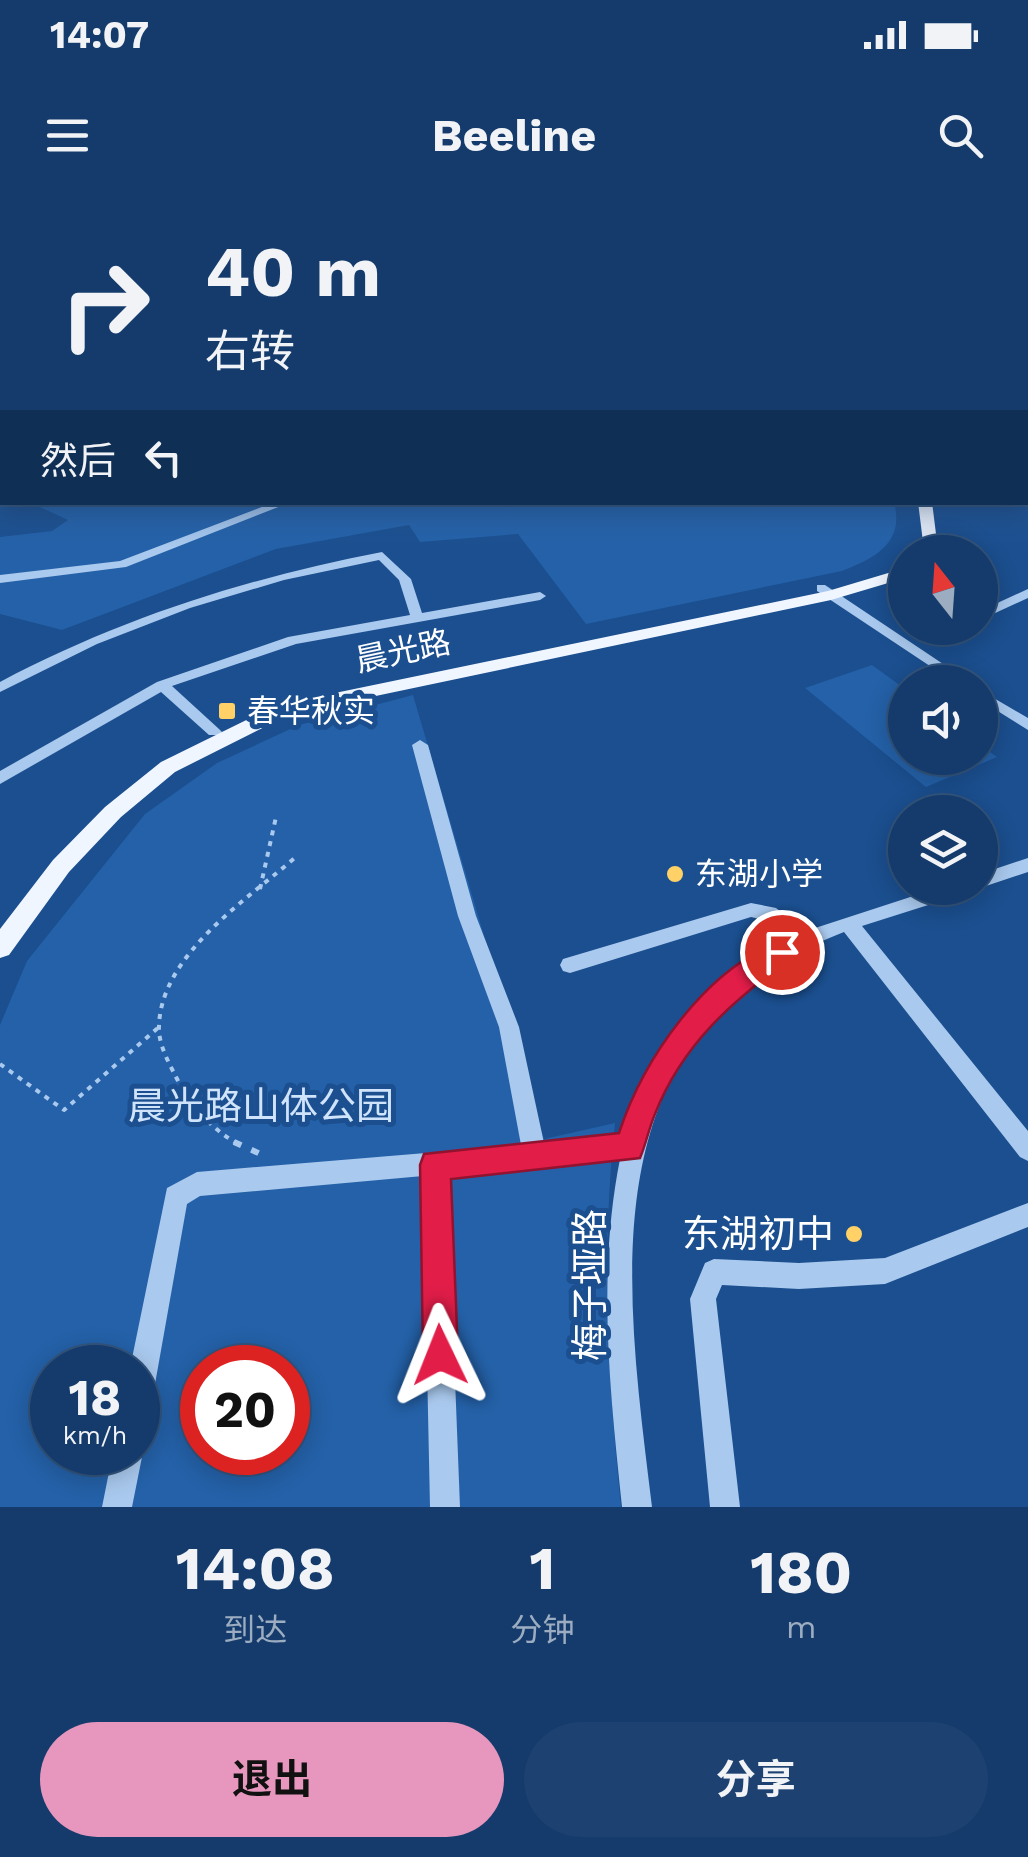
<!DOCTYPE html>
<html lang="zh">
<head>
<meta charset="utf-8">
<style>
  :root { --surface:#143b6b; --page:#1d4271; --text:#f1f3f6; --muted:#9dadc1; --line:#33557e; --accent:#e797bd }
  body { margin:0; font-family:"Work Sans","Noto Sans SC",sans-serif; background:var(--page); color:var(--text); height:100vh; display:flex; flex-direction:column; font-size:38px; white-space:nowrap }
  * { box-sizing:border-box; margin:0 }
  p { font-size:32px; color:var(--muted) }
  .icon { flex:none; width:55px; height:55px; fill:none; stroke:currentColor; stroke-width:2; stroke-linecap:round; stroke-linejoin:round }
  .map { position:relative; height:1307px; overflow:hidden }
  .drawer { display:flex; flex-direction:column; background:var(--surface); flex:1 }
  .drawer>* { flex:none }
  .banner { position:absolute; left:0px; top:0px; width:1030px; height:305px; box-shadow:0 5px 25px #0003,0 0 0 2px var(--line); background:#143b6b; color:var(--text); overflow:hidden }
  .needle { width:65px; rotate:343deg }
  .controls { position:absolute; left:888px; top:335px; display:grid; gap:20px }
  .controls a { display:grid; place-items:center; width:110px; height:110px; border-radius:50%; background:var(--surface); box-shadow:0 5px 25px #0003,0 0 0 2px var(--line); font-size:50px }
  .speed { position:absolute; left:30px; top:1145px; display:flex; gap:20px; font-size:50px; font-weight:700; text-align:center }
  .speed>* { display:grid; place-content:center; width:130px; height:130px; border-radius:50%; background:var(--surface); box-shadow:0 5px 25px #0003,0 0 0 2px var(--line); line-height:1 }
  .speed small { font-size:25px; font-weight:400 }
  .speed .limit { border:15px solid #d22; background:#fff; color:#111 }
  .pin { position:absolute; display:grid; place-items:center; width:85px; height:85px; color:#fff; margin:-42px; border:5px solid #fff; border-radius:50%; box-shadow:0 2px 10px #0007 }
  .me { position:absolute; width:110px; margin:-55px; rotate:358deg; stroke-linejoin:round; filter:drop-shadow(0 0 8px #0008) }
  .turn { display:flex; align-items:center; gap:35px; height:210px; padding:0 40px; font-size:45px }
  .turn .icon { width:130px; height:130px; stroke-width:2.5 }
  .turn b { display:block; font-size:70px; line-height:85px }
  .then { display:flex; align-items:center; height:95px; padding:0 40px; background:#0003; gap:20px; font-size:38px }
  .eta { display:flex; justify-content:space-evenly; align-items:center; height:170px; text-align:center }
  .eta b { font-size:60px; font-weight:700; line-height:70px }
  .action { display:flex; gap:20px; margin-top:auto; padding:20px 40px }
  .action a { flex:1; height:115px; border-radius:60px; background:var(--accent); color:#111; font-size:40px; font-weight:700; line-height:115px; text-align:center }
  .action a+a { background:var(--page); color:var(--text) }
  .status { display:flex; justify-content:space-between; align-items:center; height:70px; padding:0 50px; background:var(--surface); direction:ltr }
  .status svg { height:28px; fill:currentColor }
  header { display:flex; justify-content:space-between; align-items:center; height:130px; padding:0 40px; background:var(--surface); font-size:45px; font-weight:700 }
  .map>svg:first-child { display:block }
  .green { fill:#2461a8; fill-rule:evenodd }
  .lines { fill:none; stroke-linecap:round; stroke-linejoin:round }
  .path-far1 { stroke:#a9c9ee; stroke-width:4; stroke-dasharray:5 6; stroke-linecap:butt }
  .path { stroke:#a9c9ee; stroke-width:6; stroke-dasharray:8 11; stroke-linecap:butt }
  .minor { fill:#a9c9ee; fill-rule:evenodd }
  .major { fill:#f0f6ff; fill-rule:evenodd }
  .route { fill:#e11d48; stroke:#92132f; stroke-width:2.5 }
  .poi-dot { fill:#ffd166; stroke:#1b4f8f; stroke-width:4 }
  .labels { text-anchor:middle; stroke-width:10; stroke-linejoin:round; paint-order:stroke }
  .street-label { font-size:32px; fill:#fff; stroke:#1b4f8f }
  .poi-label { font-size:32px; fill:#fff; stroke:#1b4f8f; text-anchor:start }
  .near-park-label { font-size:38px; fill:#cfe3fa; stroke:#1b4f8f }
  .near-poi-label { font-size:38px; fill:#fff; stroke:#1b4f8f; text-anchor:end }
  .near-street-label { font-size:38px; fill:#fff; stroke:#1b4f8f }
</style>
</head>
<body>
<div class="status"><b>14:07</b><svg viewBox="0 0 49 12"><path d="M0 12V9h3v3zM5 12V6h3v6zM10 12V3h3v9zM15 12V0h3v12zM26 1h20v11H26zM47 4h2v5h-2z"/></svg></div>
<header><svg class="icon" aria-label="menu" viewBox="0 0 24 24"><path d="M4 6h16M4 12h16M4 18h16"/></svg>Beeline<svg class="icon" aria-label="search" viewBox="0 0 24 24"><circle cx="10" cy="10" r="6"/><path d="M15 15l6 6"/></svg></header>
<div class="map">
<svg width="1028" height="1307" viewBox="0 0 1028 1307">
  <rect width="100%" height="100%" fill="#1b4f8f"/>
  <path class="green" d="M29,302H894C905,343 875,358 842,371L586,424L518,334L420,342L409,325L276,349L62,430L0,414V337L52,331L68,320Z
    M872,465L905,489V558H980V545L997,557L926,587L805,488Z
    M413,495L544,939L615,923C601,1052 608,1178 621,1307H0V825L27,761L145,614L217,563L299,525ZM52,1168H138V1252H52ZM202,1168H288V1252H202Z"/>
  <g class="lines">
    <path class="path-far1" d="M260,689L276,617
      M0,864L64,910L159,827
      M238,944C210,928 191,906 176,877C169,863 158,844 159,826C161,754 248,699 297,656"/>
    <path class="path" d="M234,942L265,956"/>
    <path class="minor" d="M0,214L2,215V221L0,220Z
      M0,257H2V263H0Z
      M0,296H2V302H0Z
      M275,302H291L126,367L0,383V375L120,361Z
      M382,352L411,379L422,413L540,392L546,396L540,400L296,444L172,486L219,529L222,532L219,535H209L161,492L0,584V571L157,482L288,437L410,415L399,380L379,360L284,380L190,408L97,444L0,492V482C121,418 247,378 382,352Z
      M817,385H825L970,482H954L817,391Z
      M1028,389V398L980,420V411Z
      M949,428H965L935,443L928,439Z
      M980,490L1028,518V530L980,500Z
      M420,540L428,545L476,716L519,827L544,943L625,936C634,912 641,886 654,864C684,811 733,765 788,739L764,720L751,717L570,773L563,771L560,765L563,759L751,703L776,708L806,731L938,688H969L966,693L862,726L1028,931V961L1020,957L844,732C585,831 625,1084 652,1307H622C610,1191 597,1075 620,959L543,966L535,970L529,967L447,974L460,1307H430L423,976L200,996L187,1004L152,1201L148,1211L138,1215V1168H130L167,988L197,972L521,945L499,827L458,716L412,545Z
      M1028,658V672L980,688H978L980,674Z
      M1028,1003V1027L885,1084L799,1089L722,1085L716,1099L740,1307H710L690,1099L705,1063L714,1059L799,1063L885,1058Z
      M138,1241L143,1252L132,1307H102L113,1252H138Z"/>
    <path class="major" d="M918,302H932L937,342L930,352H916L923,342Z
      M905,368V378L831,400L290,514L175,572L121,617L69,672L9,755L0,758V729L53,660L105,607L161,562L277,505L828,391Z"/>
  </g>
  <linearGradient id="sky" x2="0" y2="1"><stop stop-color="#0f2b4f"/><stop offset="0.47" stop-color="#39639b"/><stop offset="1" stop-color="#39639b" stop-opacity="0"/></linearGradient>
  <rect width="1028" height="348" fill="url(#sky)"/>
  <path class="route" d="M782,741L794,752L790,759C732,801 682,845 655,914C649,928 646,944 640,958L451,979L458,1155L453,1168L440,1173L428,1168L423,1155L420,965L424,954L619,933C643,860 705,768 782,741Z"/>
  <g class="poi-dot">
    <rect x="217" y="501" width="20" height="20" rx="5"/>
    <circle cx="675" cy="674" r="10"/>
    <circle cx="854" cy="1034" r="10"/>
  </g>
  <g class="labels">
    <g class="street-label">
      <text transform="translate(403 451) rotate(-12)" y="11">晨光路</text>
    </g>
    <g class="poi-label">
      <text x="247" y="522">春华秋实</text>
      <text x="695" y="685">东湖小学</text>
    </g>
    <g class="near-park-label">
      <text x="261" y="919">晨光路山体公园</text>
    </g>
    <g class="near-poi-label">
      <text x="834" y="1047">东湖初中</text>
    </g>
    <g class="near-street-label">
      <text transform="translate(590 1085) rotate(-90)" y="13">梅子垭路</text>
    </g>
  </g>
</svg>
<div class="controls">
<a><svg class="needle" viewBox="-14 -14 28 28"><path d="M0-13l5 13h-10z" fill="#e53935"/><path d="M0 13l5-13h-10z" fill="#9dadc1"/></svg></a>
<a><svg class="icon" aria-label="sound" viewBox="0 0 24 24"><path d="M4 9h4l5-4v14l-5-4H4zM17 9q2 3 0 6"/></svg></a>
<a><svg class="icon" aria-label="layers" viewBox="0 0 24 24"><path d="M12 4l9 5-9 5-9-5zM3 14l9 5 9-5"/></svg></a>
</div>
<div class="speed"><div>18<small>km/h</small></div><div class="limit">20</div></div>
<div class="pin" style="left:782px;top:752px;background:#d93025"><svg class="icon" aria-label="arrive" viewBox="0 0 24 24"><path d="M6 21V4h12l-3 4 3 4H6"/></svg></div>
<svg class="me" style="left:440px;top:1155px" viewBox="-20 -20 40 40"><path d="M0-17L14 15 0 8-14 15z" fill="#e11d48" stroke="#fff" stroke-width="4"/></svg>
<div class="banner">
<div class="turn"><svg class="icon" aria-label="right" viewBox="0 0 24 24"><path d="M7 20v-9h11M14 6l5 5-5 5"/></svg><div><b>40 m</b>右转</div></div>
<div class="then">然后<svg class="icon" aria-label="left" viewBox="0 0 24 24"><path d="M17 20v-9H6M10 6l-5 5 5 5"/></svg></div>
</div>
</div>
<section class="drawer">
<div class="eta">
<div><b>14:08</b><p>到达</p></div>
<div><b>1</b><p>分钟</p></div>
<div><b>180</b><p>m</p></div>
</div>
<div class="action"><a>退出</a><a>分享</a></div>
</section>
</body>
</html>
